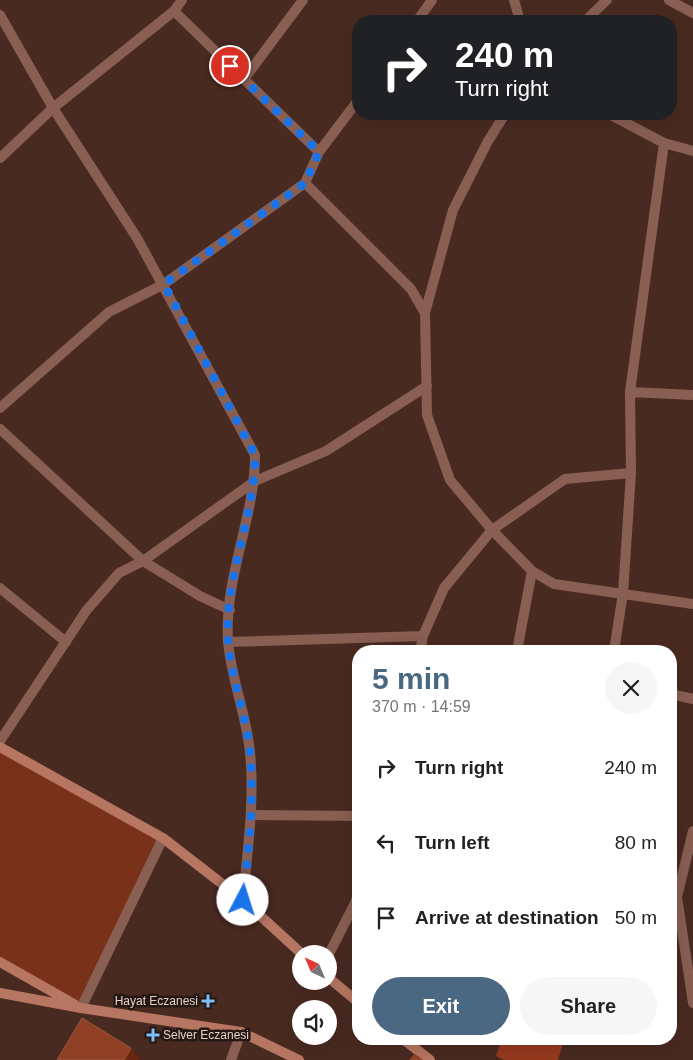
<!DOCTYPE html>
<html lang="en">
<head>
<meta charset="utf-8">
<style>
  :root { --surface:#fff; --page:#f6f6f6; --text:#222; --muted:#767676; --accent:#4b6883 }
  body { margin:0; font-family:Helvetica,sans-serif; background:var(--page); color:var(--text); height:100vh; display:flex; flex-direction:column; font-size:19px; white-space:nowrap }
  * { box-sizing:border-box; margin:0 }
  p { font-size:16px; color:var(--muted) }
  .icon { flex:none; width:28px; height:28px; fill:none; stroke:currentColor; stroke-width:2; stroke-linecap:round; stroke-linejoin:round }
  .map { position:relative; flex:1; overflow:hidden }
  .side { position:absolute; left:352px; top:645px; width:325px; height:400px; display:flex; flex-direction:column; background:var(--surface); border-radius:20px; box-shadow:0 5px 20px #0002 }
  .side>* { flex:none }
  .guide { position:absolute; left:352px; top:15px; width:325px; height:105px; border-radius:20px; box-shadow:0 5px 20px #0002; background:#202124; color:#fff; overflow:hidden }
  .needle { width:32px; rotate:316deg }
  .fabs { position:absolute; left:292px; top:945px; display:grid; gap:10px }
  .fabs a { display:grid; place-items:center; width:45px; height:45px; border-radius:50%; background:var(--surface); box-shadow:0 5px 20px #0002; font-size:25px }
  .pin { position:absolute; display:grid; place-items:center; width:42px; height:42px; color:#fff; margin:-21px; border:2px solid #fff; border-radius:50%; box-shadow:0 1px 5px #0007 }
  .me { position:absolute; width:55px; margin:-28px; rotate:5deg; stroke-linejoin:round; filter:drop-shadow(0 0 4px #0008) }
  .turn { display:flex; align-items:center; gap:18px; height:105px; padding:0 20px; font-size:22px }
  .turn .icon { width:65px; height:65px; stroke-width:2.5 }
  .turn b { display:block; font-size:35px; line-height:42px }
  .round { display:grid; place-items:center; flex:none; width:52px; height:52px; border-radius:26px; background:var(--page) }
  .overview { display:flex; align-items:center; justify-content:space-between; height:85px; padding:0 20px }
  h1 { font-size:30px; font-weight:700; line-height:38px; color:var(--accent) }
  .cta { display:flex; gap:10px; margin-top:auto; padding:10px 20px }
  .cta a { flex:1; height:58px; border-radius:30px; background:var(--accent); color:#fff; font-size:20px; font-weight:700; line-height:58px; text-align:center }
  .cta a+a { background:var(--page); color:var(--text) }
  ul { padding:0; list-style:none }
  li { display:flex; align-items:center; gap:15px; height:75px; padding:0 20px }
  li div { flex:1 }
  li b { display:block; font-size:19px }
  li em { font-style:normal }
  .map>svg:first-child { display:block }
  .green { fill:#7a311a }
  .forest { fill:#963a1e }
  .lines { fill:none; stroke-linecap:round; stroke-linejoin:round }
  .pedestrian { stroke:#885f52; stroke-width:10 }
  .minor { stroke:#885f52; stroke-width:10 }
  .tertiary { stroke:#885f52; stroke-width:10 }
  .secondary { stroke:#b77662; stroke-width:10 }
  .shaded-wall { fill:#68260e }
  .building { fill:#8f4024; stroke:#9c573e }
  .route { stroke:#1a73e8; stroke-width:9; stroke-dasharray:0 16.2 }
  .poi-dot { fill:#7dbef9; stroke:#251713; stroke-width:2 }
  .labels { text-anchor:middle; stroke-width:5; stroke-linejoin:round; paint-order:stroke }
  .poi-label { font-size:12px; fill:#e4d0c9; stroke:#251713; text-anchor:end }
</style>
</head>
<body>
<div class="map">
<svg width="693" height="1060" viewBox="0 0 693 1060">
  <rect width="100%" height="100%" fill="#492a21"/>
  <path class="green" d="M0,747L163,838L81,1008L0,962Z"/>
  <path class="forest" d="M502,1039H564L558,1060H504L496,1056Z"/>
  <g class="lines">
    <path class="pedestrian" d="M81,1008L163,838"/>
    <path class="minor" d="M514,0L520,21
      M669,0L693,13
      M174,11L319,152
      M417,21L432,0
      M585,21L607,0
      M244,79L303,0
      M505,114L488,141L453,210L425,313L427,415L450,480L492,530L532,571L554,584L693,604
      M609,114L664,143L693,151
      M0,158L53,108L174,11L182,0
      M305,183L411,289L425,313
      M630,392L693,395
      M0,408L109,312L164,284L305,183L319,152L359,99
      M0,429L143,561L200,596L230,610
      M0,588L66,642
      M228,642L423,636
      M420,651L423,636L444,588L492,530L565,479L631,473
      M517,651L532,571
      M614,651L623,593L631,473L630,392L664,143
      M671,694L693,699
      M0,741L86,611L119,573L143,561L255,481L326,451L427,386
      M251,815L359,816
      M693,831L677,897L693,1003
      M329,954L355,903L359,891
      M231,1060L241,1032"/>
    <path class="tertiary" d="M0,15L53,108L137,238L255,455C255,518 224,577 228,641C231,679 247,716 250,753C255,802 247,852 243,900"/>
    <path class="secondary" d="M0,747L163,838L243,900L302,954
      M0,962L74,1004
      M329,978L359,1003
      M0,993L81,1008L241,1032L299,1060
      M403,1039L430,1060"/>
  </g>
  <path class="shaded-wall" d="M131,1048L140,1060H124Z"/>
  <path class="building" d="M82,1018L131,1048L124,1060H57Z
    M415,1054L423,1060H410Z"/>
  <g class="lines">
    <path class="route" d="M230,66L319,152L305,183L164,284L255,455C255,518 224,577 228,641C231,679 247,716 250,753C255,802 248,852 243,900"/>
  </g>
  <g class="poi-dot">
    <path d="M205.5 993.5h5v5h5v5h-5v5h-5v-5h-5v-5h5z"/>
    <path d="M150.5 1027.5h5v5h5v5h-5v5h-5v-5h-5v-5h5z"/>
  </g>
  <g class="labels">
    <g class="poi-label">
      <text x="198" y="1005">Hayat Eczanesi</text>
      <text x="163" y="1039" text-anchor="start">Selver Eczanesi</text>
    </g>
  </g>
</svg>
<div class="fabs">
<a><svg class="needle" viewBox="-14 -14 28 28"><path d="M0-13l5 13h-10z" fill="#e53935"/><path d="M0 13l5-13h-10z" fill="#767676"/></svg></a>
<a><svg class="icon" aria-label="sound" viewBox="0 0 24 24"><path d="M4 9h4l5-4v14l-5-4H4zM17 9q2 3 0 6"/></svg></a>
</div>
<div class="pin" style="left:230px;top:66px;background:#d93025"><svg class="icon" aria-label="arrive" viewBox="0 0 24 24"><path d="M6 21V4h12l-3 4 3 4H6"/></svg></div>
<svg class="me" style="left:243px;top:900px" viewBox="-20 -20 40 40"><circle r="19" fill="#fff"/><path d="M0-13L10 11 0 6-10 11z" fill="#1a73e8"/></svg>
<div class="guide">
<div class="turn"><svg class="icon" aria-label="right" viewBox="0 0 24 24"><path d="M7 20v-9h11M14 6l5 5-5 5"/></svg><div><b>240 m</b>Turn right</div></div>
</div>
<section class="side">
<div class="overview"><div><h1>5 min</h1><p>370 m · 14:59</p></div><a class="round"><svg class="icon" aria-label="close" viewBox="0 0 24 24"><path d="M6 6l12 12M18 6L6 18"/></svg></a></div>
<ul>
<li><svg class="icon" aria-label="right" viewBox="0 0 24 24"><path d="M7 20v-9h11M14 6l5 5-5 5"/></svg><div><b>Turn right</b></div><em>240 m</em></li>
<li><svg class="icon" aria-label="left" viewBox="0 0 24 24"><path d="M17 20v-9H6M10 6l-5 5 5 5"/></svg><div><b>Turn left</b></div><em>80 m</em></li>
<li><svg class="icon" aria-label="arrive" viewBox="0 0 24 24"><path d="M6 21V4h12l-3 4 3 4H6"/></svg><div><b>Arrive at destination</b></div><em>50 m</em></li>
</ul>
<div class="cta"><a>Exit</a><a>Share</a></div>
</section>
</div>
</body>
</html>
